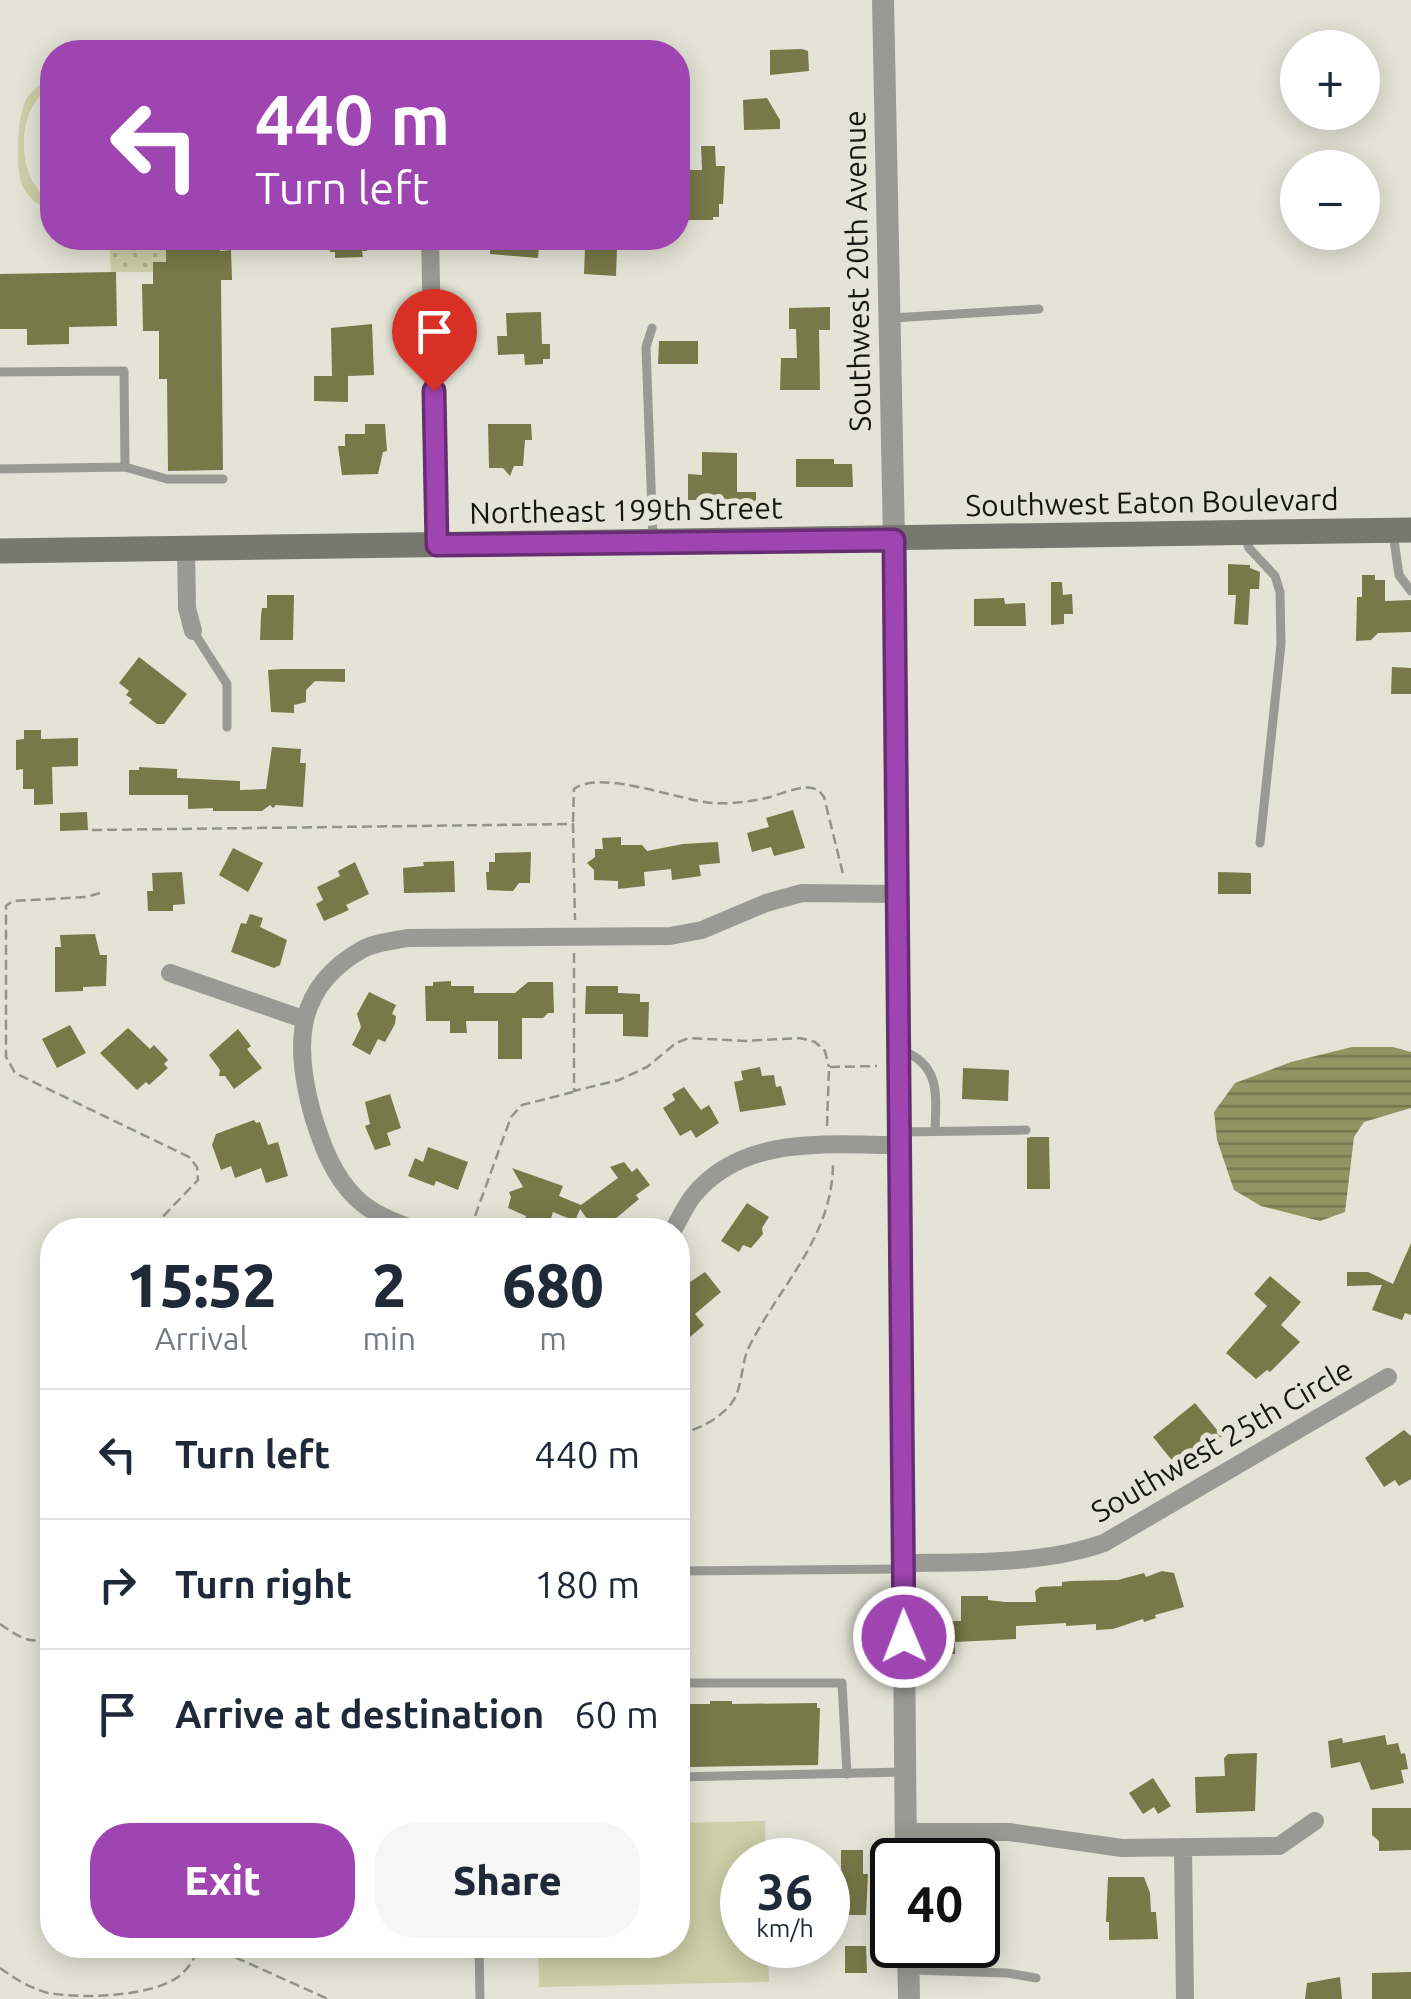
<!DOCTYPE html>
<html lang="en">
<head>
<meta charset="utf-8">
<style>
  :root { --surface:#fff; --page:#f6f6f7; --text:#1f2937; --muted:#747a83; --line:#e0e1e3; --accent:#9f45b1 }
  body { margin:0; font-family:Ubuntu,sans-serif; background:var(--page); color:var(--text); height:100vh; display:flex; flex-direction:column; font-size:38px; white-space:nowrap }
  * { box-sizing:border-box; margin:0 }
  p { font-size:32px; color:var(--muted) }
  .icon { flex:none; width:55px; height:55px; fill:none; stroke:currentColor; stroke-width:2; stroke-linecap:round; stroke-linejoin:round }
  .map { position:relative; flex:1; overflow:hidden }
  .details { position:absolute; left:40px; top:1218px; width:650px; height:740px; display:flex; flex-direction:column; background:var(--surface); border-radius:40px; box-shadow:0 5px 25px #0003 }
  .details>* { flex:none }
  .guide { position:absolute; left:40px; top:40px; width:650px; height:210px; border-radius:40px; box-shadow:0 5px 25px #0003; background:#9f45b1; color:#fff; overflow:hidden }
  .tools { position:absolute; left:1280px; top:30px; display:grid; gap:20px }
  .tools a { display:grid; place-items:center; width:100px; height:100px; border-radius:50%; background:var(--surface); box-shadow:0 5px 25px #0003; font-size:50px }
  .speed { position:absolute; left:720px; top:1838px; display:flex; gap:20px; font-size:50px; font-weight:700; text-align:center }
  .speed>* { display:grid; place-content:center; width:130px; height:130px; border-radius:50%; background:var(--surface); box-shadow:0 5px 25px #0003; line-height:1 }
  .speed small { font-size:25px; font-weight:400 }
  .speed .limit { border:5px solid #111; border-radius:15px; background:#fff; color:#111 }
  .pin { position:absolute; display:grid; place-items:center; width:85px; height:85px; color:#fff; margin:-102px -42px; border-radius:50% 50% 50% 0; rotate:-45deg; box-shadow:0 0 10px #0007 }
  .pin .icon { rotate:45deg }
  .me { position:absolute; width:110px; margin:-55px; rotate:359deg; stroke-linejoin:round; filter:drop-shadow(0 0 8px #0008) }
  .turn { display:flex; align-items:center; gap:35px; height:210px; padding:0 50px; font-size:45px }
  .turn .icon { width:130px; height:130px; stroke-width:2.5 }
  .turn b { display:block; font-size:70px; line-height:85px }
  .eta { display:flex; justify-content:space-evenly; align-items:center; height:170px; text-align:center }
  .eta b { font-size:60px; font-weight:800; line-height:70px }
  .cta { display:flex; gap:20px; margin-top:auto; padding:20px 50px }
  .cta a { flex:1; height:115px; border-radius:40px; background:var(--accent); color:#fff; font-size:40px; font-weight:800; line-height:115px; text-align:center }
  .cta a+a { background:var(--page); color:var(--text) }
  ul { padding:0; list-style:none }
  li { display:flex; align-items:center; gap:30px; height:130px; padding:0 50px; border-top:2px solid var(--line) }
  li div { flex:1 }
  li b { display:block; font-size:38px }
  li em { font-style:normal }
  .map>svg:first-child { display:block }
  .park { fill:url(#park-dots) }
  .pitch { fill:#cccfa7 }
  .water { fill:url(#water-rules) }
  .building { fill:#777949 }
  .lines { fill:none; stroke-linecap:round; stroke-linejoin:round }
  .path { stroke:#939488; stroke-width:2.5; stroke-dasharray:10 5; stroke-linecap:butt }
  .service { stroke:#9a9a94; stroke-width:9 }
  .minor { stroke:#9a9a94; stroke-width:18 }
  .tertiary { stroke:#9a9a94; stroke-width:22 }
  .secondary { stroke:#77786e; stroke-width:25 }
  .route-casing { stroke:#672d73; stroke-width:25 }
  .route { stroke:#9f45b1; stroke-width:18 }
  .labels { text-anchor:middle; stroke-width:10; stroke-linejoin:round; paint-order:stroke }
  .street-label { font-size:30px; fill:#151610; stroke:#e3e4d5 }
</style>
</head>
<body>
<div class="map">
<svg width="1411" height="1999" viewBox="0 0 1411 1999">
  <defs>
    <pattern id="park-dots" width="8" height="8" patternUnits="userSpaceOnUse" patternTransform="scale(2.5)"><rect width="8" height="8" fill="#cccfa7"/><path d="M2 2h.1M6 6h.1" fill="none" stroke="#aeb18f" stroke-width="1.8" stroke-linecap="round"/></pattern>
    <pattern id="water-rules" width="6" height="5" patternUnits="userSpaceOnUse" patternTransform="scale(2.5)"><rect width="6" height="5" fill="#919463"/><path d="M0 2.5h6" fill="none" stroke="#757850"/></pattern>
  </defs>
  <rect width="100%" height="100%" fill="#e3e4d5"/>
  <path class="park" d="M109,238H219V242L166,243V262L153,263V272H111Z"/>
  <path class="pitch" d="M52,78V87C14,105 15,183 52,201V211C40,206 28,199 22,185C15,167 17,114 27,98C34,88 42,83 52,78Z
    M765,1821L766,1860H742V1945H768L769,1982L539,1987L538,1945H678V1823Z"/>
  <path class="water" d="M1352,1047H1393L1411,1052V1108L1364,1122L1354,1137L1345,1212L1320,1221L1261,1206L1234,1190L1217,1140L1214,1112L1235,1083L1291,1062Z"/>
  <path class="building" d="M802,49L808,51L809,71L770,75V50Z
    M767,98L780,120V129L744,130L743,100Z
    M701,146H715L716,166H725L723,204H719V217H713V220H682V207H678V185H682V170H702Z
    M329,238H367V251H362L363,257L335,258V252H330Z
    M491,238H540L538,258L490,254Z
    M220,242V251L231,250L232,280H221L223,470L168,471L167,379H159V331H143L142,284H153V262H166V243Z
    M585,247L617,248L616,276L584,274Z
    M116,272L117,326L69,327V344L27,345V329H0V274Z
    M830,307V330H819L820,390H780L781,358H797L796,329H789V308Z
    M541,312L542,344H550V359H543V364L525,365L524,354L498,355L497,336H507L506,313Z
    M372,324L374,375L348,376V402L314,401V376H332L331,328Z
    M659,341H698V364H658Z
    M365,424H385L387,451L383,452L378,474L342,475L338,446H345V434H365Z
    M488,424H531L532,440H525L523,466H514L510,476L503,468H489Z
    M702,452L737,453V492H756V509H713V500H688V474L702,475Z
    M796,459H834V464H852L853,487H796Z
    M1228,564L1250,565V568L1260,572L1259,589H1250L1248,625L1234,624L1236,595H1228Z
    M1362,575H1375V580H1385V601L1411,600V632L1378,633L1371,640L1356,641L1357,597H1362Z
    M1051,582H1062L1063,595L1072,594L1073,614H1064V624L1051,625Z
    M267,595H294L293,640H260L261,616L262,608H267Z
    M1004,598L1005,604L1025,603L1026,626H974V599Z
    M139,657L187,694L164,724H157L129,703L132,699L126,695L129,691L119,683Z
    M1392,667L1411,668V694H1391Z
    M282,669H345V682L315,681L306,690V702L294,705V713L271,712L268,670Z
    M24,730H41V739L78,738V766L52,767L53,804L34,805V789H23V769L16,770V740L24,739Z
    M272,747L301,749L300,763H306L303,807L276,805L273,808L270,805L262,811H213V808L188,809V795H129V770H139V767L177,769V778L240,781V790L266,789Z
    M793,810L805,848L774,856L771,847L752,852L747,833L769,827L766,818Z
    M87,812L88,830L60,831V813Z
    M621,837V845H642L647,851L683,844L718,842L720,863L699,865L701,876L672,880L671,869L644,872L645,886L618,889V881L594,880V870L587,863L595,857V849H603L602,838Z
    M233,848L263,863L248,892L219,875Z
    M531,852L530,883H519L513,891L487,890L486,872H489V862H495V853Z
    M454,861L455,892L404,893L403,868L424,866L423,862Z
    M355,862L369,894L346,905L349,910L324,921L316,904L323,900L317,887L340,876L338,871Z
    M182,872L185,904L173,905V911H148L147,891H153L152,873Z
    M1218,872L1251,873V894H1218Z
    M250,914L263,918L260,927L287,940L280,965L274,968L231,952L241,923L246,924Z
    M95,934L100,955H107L106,986L83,987V991L55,992V947H61L60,935Z
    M451,981V986H474V993H515L528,982H553L554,1013H548L543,1018H522V1059H498V1021H466L467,1033H450V1021H426L425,986H433V982Z
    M586,986H618V993L640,994V1002H649L648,1037L623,1036V1014H585Z
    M369,992L396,1005L392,1014L396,1016L395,1024L385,1042L378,1039L370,1055L352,1045L361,1027L357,1014Z
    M70,1025L86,1053L57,1068L42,1039Z
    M128,1028L150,1049L154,1045L168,1060L164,1064L168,1068L149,1085L146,1082L137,1090L100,1053Z
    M238,1029L251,1046L247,1049L262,1068L234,1089L225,1076H219L220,1070L209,1055Z
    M760,1067L762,1076L774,1075L776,1087L781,1086L786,1105L740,1112L734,1082L743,1080L741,1071Z
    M963,1068L1009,1070L1008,1101L962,1099Z
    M684,1087L701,1110L709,1105L719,1123L696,1138L691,1130L680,1136L663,1108L675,1100L672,1094Z
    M390,1094L401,1128L387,1133L391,1145L375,1150L365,1126L370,1124L365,1102Z
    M254,1120L256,1123L260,1122L268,1145L278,1142L288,1176L266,1183L261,1168L235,1178L231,1166L221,1170L212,1145L216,1134Z
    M1031,1137H1049L1050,1189H1027V1138Z
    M428,1147L468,1162L458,1190L436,1181L434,1186L408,1176L415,1158L423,1162Z
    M624,1162L632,1172L637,1168L650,1185L636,1195L639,1199L602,1230H595L580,1209L575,1221L553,1212L547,1230H544L523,1223L526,1216L508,1208L511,1197L509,1192L523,1187L512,1168L563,1186L559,1196L581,1205L618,1178L610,1167Z
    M747,1203L769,1217L762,1228L763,1234L751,1248L743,1245L739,1252L721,1241Z
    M1411,1243V1315L1405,1313L1402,1320L1372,1310L1382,1285L1347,1286V1272H1368L1393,1284Z
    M705,1272L721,1292L695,1314L704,1325L690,1337L678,1322V1290Z
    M1270,1276L1301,1302L1281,1325L1300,1342L1270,1372L1267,1370L1256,1379L1226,1353L1267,1306L1254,1294Z
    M1195,1403L1222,1436L1201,1452L1198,1449L1181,1463L1179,1461L1175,1464L1153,1437Z
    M1404,1430L1411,1436V1479L1399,1486L1395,1480L1384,1487L1365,1458Z
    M1162,1571L1174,1573L1184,1607L1155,1615L1156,1618L1144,1622L1143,1619L1113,1629L1096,1630V1624L1066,1626V1623L1016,1626V1639L955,1642V1654H939V1621H961V1596H988V1600L1005,1602H1036L1035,1591L1040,1587L1062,1586V1582L1071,1581L1118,1580L1144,1573L1146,1577Z
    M710,1701H732V1704L817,1703V1708H820L818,1765L687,1767L686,1704H710Z
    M1385,1735L1387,1745L1398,1743L1401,1754L1405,1753L1408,1769L1401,1770L1404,1783L1371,1790L1360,1762L1331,1768L1328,1741L1342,1738L1343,1743Z
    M1257,1753L1255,1811L1196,1813L1195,1777L1225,1776L1224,1758L1228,1754Z
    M1153,1778L1171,1806L1158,1814L1154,1807L1143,1814L1129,1793Z
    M1372,1808H1411V1850L1379,1851V1841L1372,1835Z
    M841,1850H863V1874H868L866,1915H841Z
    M1108,1877H1144L1150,1893L1151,1912H1156L1158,1939L1109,1940V1922H1106Z
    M845,1946H866L867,1973H845Z
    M1411,1972V1999H1372V1973Z
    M1340,1977L1342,1999H1305L1307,1983Z"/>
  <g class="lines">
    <path class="path" d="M573,822L574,789C601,769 678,800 712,803C729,804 749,802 766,798C780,795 799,785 812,788C819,790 820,792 824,797L843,874
      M92,830L573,824L575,920
      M100,893L86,897L13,901L6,906V1057L15,1073L189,1157L197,1167L198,1180L150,1230
      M574,953V1091L619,1080L647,1067L676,1043L689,1038L745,1041L800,1038L815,1042L825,1051L829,1067
      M827,1126L829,1067L877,1066
      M470,1230L511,1117L522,1105L573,1092
      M678,1434C697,1430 718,1420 731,1404C744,1387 740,1363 750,1345C781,1284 833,1236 833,1163
      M0,1624C17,1636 32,1647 52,1636
      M208,1945L328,1999
      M0,1968C15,1979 30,1988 48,1993C81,1999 150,1997 178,1977C189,1969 195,1957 201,1945"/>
    <path class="service" d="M892,318L1039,309
      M652,328L646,347L653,540
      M0,372L124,371L125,467L0,469
      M125,467L167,479H223
      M1393,533L1399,575L1411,591
      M1245,536L1249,548L1275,576L1280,592L1281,644L1260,843
      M193,631L227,684V727
      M901,1050C941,1065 936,1094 935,1131
      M902,1132L1026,1130
      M678,1571L900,1569
      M678,1687L682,1683H842L847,1774
      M678,1777L903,1772
      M479,1945L480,1999
      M911,1970L1007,1973L1036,1978"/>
    <path class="minor" d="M430,238L437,545
      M186,549L187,608L193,631
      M170,973L303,1019
      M416,1230C394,1222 372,1214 355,1197C333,1175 322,1145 313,1116C294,1048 293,988 363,949C375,942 394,941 407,938L670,936L702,930L766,903L802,893L896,894
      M673,1230C680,1219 685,1206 693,1196C743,1134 829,1145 900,1145
      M903,1563C970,1562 1041,1565 1104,1543L1388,1377
      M906,1832H1009L1122,1848L1279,1846L1315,1821
      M1183,1847L1185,1999"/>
    <path class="tertiary" d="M883,0L894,540L906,1860
      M908,1945L909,1999"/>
    <path class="secondary" d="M0,551L1411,530"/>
  </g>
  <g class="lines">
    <defs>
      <path id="route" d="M434,391L437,545L894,540L904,1637"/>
    </defs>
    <use href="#route" class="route-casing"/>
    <use href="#route" class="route"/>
  </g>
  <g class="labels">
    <g class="street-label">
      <text transform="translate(858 271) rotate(-91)" y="10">Southwest 20th Avenue</text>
      <text transform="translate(1152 503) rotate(-1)" y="10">Southwest Eaton Boulevard</text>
      <text transform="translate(626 511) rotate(-1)" y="10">Northeast 199th Street</text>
      <text transform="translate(1222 1441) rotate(-30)" y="10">Southwest 25th Circle</text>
    </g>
  </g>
</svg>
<div class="tools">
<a>+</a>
<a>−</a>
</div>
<div class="speed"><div>36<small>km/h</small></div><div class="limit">40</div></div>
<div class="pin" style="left:434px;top:391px;background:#d93025"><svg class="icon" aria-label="arrive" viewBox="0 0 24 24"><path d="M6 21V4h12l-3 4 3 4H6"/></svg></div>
<svg class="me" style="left:904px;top:1637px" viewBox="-20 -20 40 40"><circle r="17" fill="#9f45b1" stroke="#fff" stroke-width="3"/><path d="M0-11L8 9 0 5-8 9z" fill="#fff"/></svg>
<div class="guide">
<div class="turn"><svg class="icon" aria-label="left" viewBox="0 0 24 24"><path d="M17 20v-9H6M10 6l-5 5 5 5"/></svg><div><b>440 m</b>Turn left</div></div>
</div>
<section class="details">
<div class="eta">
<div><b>15:52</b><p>Arrival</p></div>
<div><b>2</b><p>min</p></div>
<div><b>680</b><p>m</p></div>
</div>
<ul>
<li><svg class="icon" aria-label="left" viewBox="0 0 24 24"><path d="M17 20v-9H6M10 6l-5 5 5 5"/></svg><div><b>Turn left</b></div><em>440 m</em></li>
<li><svg class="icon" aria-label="right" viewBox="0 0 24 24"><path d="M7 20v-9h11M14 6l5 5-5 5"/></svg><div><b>Turn right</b></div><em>180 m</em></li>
<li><svg class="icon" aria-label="arrive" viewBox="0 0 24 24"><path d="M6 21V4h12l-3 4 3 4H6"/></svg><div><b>Arrive at destination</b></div><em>60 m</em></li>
</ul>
<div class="cta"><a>Exit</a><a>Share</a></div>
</section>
</div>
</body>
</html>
